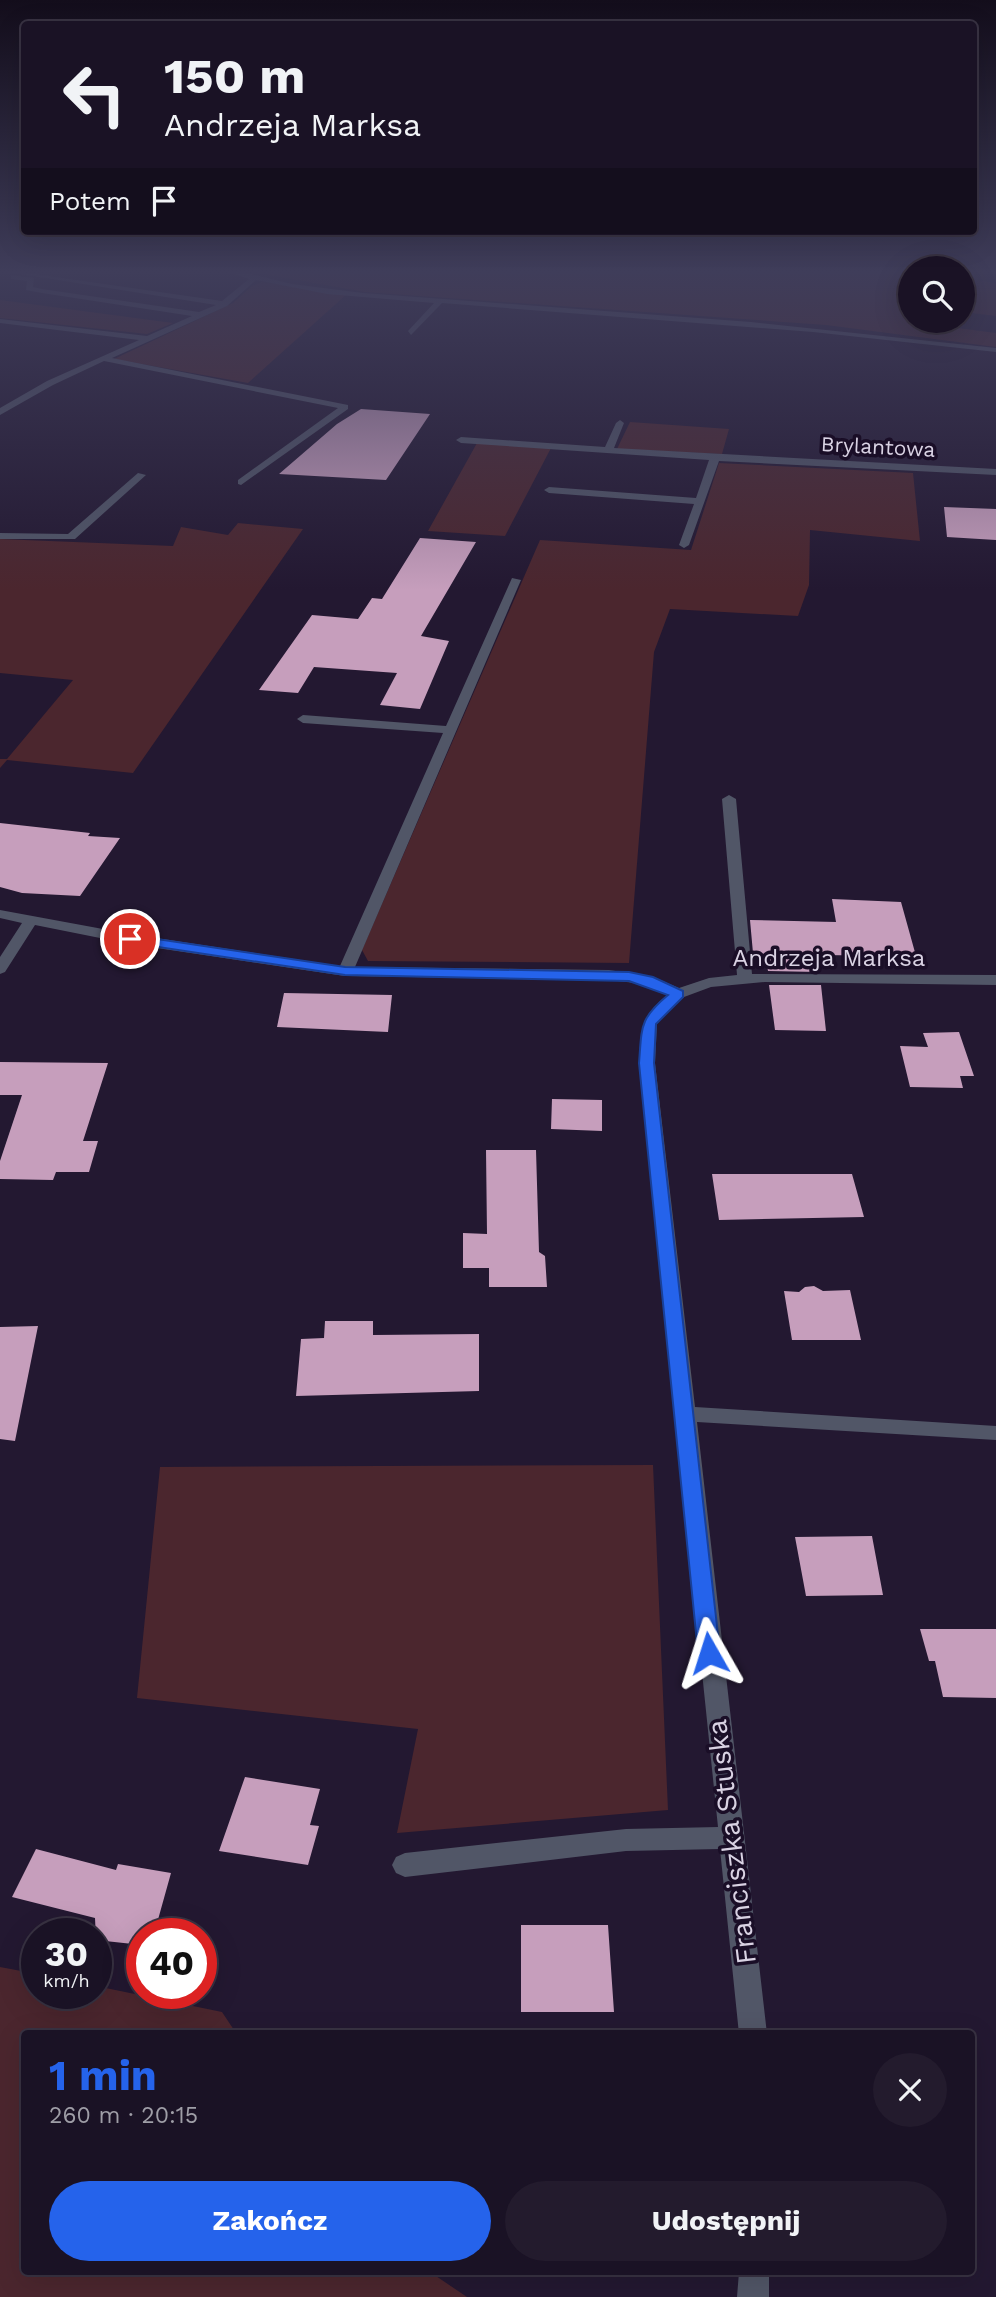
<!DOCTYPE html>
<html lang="pl">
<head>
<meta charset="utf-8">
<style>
  :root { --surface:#1a1225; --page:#231b2d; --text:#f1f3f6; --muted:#9f9ea7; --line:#383242; --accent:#2563eb }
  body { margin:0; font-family:"Work Sans",sans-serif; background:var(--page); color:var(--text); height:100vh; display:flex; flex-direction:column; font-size:26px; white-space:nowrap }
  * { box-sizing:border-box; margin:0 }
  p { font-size:23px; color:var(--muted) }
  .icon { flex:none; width:38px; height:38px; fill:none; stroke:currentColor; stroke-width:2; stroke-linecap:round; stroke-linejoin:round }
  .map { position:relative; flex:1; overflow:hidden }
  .drawer { position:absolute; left:21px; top:2030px; width:954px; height:245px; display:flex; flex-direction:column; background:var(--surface); border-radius:7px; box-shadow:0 7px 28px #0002,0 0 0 2px var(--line) }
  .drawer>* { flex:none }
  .top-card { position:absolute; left:21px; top:21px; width:956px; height:214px; border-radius:7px; box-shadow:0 7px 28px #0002,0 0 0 2px var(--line); background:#1a1225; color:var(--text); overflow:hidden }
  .controls { position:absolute; left:898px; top:256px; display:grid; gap:14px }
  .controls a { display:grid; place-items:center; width:77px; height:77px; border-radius:50%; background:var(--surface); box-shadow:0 7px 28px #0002,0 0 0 2px var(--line); font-size:35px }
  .speed { position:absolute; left:21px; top:1918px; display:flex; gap:14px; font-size:35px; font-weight:700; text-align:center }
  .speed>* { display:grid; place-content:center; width:91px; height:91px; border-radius:50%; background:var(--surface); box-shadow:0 7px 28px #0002,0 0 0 2px var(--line); line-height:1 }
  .speed small { font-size:18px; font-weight:400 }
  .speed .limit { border:10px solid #d22; background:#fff; color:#111 }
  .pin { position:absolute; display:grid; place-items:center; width:60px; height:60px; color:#fff; margin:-30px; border:4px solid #fff; border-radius:50%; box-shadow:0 2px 7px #0007 }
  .me { position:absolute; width:77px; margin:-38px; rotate:354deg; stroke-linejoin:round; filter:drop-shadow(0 0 5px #0008) }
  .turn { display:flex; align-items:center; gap:24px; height:147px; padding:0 28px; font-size:32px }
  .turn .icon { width:91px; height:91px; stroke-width:2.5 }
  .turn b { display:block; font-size:49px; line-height:60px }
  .then { display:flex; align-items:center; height:66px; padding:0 28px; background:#0003; gap:14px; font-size:26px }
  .round { display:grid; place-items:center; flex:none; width:74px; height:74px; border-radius:37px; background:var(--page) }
  .head { display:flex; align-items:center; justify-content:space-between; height:119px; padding:0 28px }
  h1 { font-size:42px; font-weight:700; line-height:52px; color:var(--accent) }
  .button { display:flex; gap:14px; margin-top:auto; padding:14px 28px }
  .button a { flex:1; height:80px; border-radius:42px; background:var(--accent); color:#fff; font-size:28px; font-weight:700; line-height:80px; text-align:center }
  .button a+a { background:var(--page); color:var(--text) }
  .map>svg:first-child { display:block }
  .green { fill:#4b262e }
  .building { fill:#c69ebc }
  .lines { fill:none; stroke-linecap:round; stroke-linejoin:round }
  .minor { fill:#515667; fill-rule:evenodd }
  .route { fill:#2563eb; stroke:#184099; stroke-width:2 }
  .labels { text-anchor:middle; stroke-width:7; stroke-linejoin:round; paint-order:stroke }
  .far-street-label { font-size:21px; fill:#d9d2e3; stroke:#1a0e27 }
  .street-label { font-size:24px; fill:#d9d2e3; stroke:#1a0e27 }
  .near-street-label { font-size:28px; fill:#d9d2e3; stroke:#1a0e27 }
</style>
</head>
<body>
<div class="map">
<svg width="996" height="2297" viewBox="0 0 996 2297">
  <rect width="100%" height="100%" fill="#231831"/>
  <path class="green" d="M235,269H910V320H937L935,325L996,333V347L826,325L365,292Z
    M963,278L996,283V316L963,312Z
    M262,282L347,294L248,383L114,359L233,303L252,286Z
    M0,300L173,323L147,334L0,318Z
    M630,422L729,429L722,454L617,449Z
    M477,443L551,448L505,536L428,531Z
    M719,463L913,473L920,541L810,530L809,585L798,616L670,609L654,652L629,963L368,961L362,950L540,540L691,550Z
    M238,523L303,529L133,773L7,760L0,768V759H7L73,680L0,673V539L173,546L181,527L228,535Z
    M653,1465L668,1810L397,1833L418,1729L137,1698L160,1467Z
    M0,1967L37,1974V1993H96V1986L222,2012L236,2033L24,2034V2272H430L467,2297H0Z"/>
  <path class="building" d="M361,409L430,414L386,480L279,474L337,424Z
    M944,507L996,509V540L947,537Z
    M420,538L476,542L421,636L449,641L420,709L380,705L397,673L314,667L298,693L259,690L312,615L358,619L372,598L382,599Z
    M0,823L90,833L88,836L120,838L80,896L22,893L0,887Z
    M832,899L901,902L916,956L817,955L819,972L768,971L765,954L753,953L750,920L836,922Z
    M769,985H821L826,1031L775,1030Z
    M284,993L392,995L388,1032L277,1027Z
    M959,1032L974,1076H960L963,1088L910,1087L900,1046L928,1047L923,1033Z
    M0,1062L108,1063L83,1141H98L89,1172H56L53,1180L0,1179V1161L22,1095H0Z
    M552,1099L602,1100V1131L551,1129Z
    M486,1150H536L539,1252L545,1256L547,1287H489V1268H463V1233L487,1234Z
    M712,1174H852L864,1217L719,1220Z
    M814,1286L823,1291L850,1290L861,1340H792L784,1291L799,1292L805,1287Z
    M325,1321H373V1335L479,1334V1391L296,1396L301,1339L324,1338Z
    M38,1326L15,1441L0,1439V1327Z
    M872,1536L883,1595L806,1596L795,1537Z
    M920,1629H996V1698L943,1697L935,1661H929Z
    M245,1777L320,1789L310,1825L319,1826L308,1865L219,1851Z
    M36,1849L116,1870L118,1864L171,1873L154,1934H142V1945L96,1940L95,1918L12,1897Z
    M521,1925H608L614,2012H521Z"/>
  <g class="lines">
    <path class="minor" d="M0,269L222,301L249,279L219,269H230L292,284L363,293L751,322L996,348V352L813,332L442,303L411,335L408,331L434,303L327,294L256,280L227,306L112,358L348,405V409L241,485L238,484V480L338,408L104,361L53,385L0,415V408L47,381L139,340L0,323V319L147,336L192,316L42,293L26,290L27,281L11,279V275L34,278L33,287L42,289L199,312L216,305L1,271Z
      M620,420L624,423L614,448L996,469V475L719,461L689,545L684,548L679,545L694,504L549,493L544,490L549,487L696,498L709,460L461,443L456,440L461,437L605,447L616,423Z
      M138,473L146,475L75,539H0V533L68,534Z
      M512,578L521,580L355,967L609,970L653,977L679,988L709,978L737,975L722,799L729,795L736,799L752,974L996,975V985L765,982L711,987L684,997L666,1012L657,1024L655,1063L695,1407L996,1426V1440L697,1422L767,2034H739L720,1849L626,1851L405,1877L396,1873L392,1865L396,1857L405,1853L626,1829L718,1827L639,1063C641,1029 640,1018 667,995L644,984L609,980L345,976L130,944L35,925L5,972L0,974V957L22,923L0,918V910L130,934L340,966L443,733L303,723L297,719L303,715L446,726Z
      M739,2272H769V2297H737Z"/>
  </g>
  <linearGradient id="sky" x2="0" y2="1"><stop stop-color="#130d1b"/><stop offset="0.46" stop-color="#3f3d5a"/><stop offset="1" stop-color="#3f3d5a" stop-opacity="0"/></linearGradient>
  <rect width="996" height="590" fill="url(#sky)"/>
  <path class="route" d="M130,935L345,967L629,972L653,977L683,991V997L656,1024L654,1063L720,1653L716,1659L709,1661L701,1659L698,1653L639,1063C642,1027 639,1019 668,995L629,981L345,975L125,942V936Z"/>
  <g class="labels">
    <g class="far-street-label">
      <text transform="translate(878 447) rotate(3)" y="7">Brylantowa</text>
    </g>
    <g class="street-label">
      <text x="829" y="966">Andrzeja Marksa</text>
    </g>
    <g class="near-street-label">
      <text transform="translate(731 1842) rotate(-97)" y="10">Franciszka Stuska</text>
    </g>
  </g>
</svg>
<div class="controls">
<a><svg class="icon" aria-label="search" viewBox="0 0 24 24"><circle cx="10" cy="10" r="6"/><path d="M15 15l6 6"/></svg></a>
</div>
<div class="speed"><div>30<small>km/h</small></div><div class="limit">40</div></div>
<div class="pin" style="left:130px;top:939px;background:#d93025"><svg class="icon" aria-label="arrive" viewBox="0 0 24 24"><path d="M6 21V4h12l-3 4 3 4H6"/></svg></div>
<svg class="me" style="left:709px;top:1653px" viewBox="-20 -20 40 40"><path d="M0-17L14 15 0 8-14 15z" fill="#2563eb" stroke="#fff" stroke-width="4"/></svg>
<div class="top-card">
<div class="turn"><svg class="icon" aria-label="left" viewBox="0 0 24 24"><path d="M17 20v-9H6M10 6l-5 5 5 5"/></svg><div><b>150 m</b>Andrzeja Marksa</div></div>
<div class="then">Potem<svg class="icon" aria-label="arrive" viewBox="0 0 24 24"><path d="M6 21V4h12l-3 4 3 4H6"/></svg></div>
</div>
<section class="drawer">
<div class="head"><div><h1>1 min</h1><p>260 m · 20:15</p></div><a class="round"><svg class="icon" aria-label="close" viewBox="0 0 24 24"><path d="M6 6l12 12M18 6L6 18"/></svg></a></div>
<div class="button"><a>Zakończ</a><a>Udostępnij</a></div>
</section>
</div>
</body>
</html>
